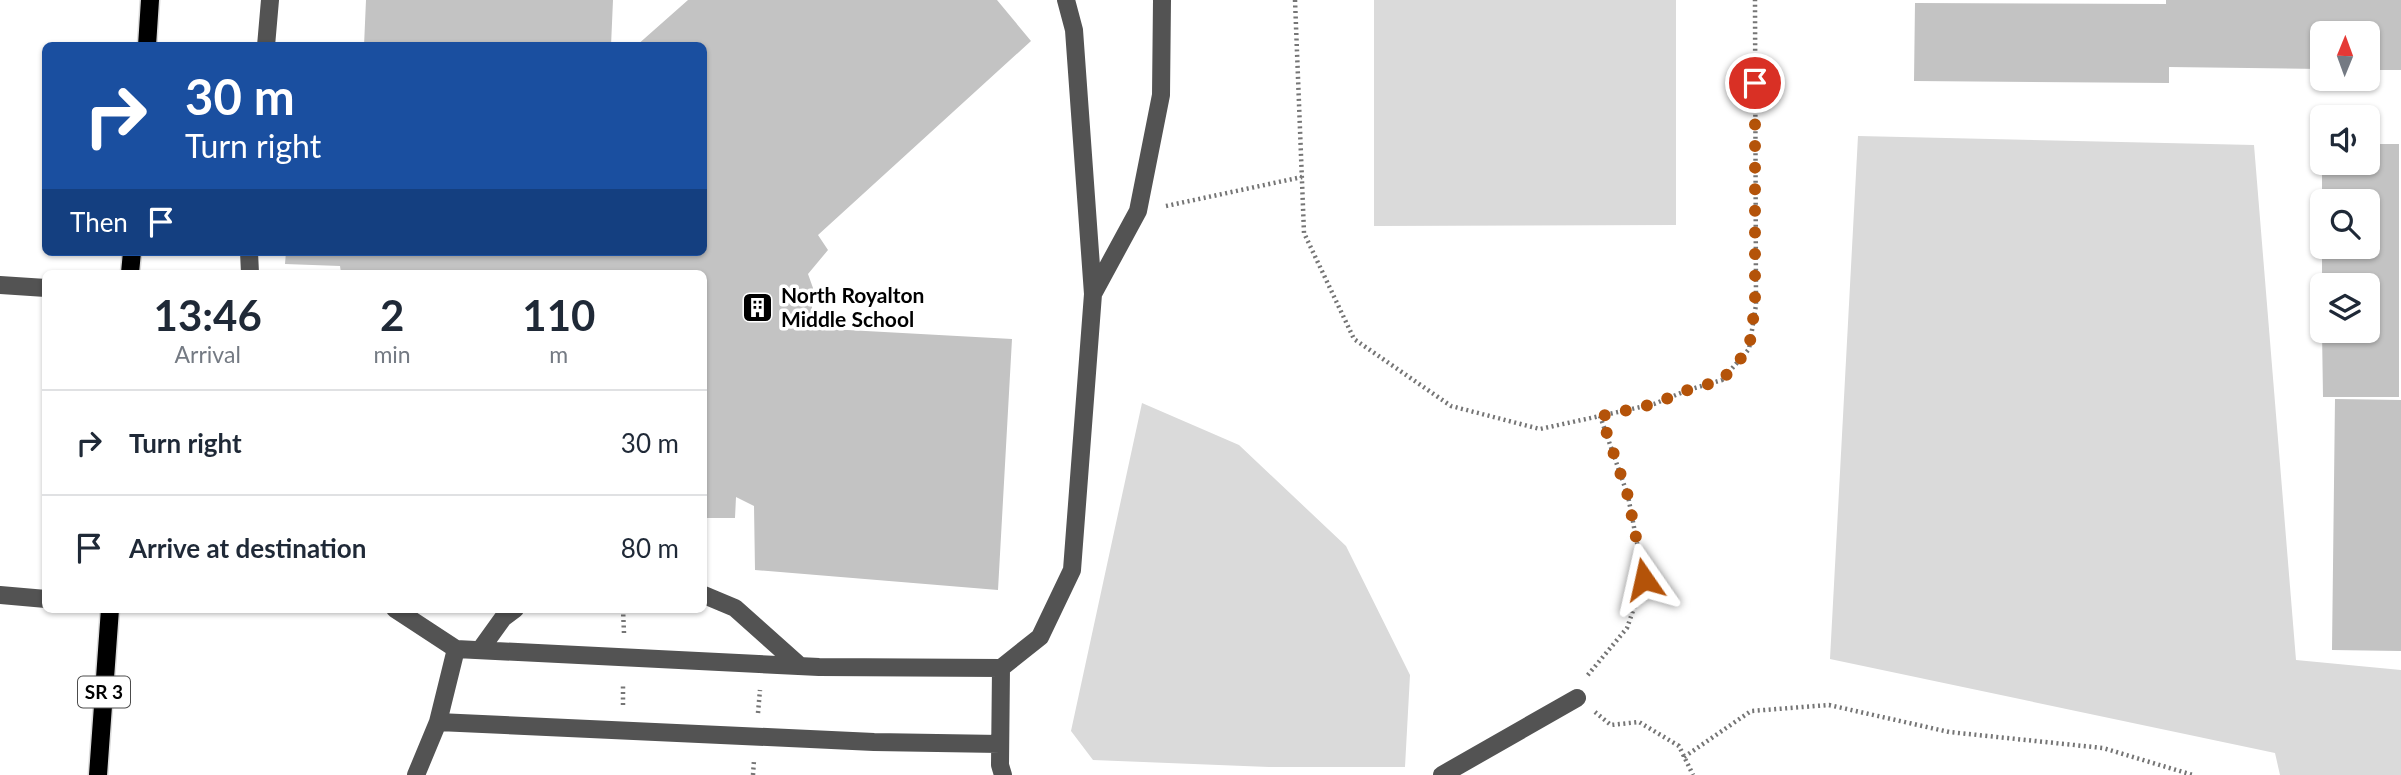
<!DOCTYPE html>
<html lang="en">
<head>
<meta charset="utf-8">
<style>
  :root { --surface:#fff; --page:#f6f6f7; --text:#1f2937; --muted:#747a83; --line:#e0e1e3 }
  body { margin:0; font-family:Lato,sans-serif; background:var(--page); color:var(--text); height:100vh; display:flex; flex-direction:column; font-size:26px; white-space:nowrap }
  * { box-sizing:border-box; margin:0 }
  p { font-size:23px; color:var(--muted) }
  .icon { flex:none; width:38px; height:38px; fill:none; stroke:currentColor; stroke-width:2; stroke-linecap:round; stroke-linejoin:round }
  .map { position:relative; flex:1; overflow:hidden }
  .drawer { position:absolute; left:42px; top:270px; width:665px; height:343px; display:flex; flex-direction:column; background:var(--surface); border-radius:10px; box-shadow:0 2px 5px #0004 }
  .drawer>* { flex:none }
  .top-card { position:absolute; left:42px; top:42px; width:665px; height:214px; border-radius:10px; box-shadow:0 2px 5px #0004; background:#1a4fa0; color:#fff; overflow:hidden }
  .needle { width:46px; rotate:1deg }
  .buttons { position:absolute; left:2310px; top:21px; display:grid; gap:14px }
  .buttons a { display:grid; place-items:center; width:70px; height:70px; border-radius:10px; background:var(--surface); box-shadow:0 2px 5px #0004; font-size:35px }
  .pin { position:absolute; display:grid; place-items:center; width:60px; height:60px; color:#fff; margin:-30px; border:4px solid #fff; border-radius:50%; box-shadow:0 2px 7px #0007 }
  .me { position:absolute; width:77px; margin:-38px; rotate:349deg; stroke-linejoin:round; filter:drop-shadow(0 0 5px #0008) }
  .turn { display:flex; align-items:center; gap:24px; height:147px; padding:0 28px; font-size:32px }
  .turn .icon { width:91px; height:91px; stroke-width:2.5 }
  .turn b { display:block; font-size:49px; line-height:60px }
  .then { display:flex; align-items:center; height:66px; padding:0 28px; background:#0003; gap:14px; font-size:26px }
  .eta { display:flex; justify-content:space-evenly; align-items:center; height:119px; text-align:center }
  .eta b { font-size:42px; font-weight:700; line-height:49px }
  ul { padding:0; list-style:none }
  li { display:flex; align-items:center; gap:21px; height:105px; padding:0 28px; border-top:2px solid var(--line) }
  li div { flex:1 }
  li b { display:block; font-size:26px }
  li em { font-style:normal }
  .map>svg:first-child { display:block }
  .green { fill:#dadada }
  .building { fill:#c3c3c3 }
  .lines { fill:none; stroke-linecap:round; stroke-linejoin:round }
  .major-casing { stroke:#dbdbdb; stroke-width:21 }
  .path { stroke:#757575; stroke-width:4.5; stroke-dasharray:2 3.5; stroke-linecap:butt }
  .minor { stroke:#535353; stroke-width:18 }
  .major { stroke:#000; stroke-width:18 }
  .route { stroke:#b45309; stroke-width:12; stroke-dasharray:0 21.6 }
  .labels { text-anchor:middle; stroke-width:7; stroke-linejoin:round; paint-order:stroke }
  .shield { fill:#fff; stroke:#4c4c4c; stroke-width:2 }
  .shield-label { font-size:19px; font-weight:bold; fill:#000 }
  .poi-label { font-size:21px; font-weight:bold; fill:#000; stroke:#fff; text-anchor:start }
</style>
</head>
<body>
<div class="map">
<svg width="2401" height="775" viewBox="0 0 2401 775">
  <rect width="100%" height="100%" fill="#fff"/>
  <path class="green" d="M1374,0H1676V225L1374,226Z
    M1858,136L2254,145L2296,660L2401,670V775H2280L2275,753L1830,659Z
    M1142,403L1239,445L1346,546L1410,675L1405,767H1269L1093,760L1071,731Z"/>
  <path class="building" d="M366,0H613L611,46H364Z
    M688,0H997L1031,41L818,235L828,250L808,274L813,288L811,328L1012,339L998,590L755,570L754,506L736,497L735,518H704V273H341L340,266L285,264L286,252H704V46H636Z
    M2166,0H2401V70H2368V33H2322V69L2169,67V83L1914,81L1915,3L2166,4Z
    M2368,144H2399V397H2323L2322,331H2368V285H2322V247H2368V201H2322V163H2368Z
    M2335,399L2401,400V651L2332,650Z"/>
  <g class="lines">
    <defs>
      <path id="major" d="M147,46L150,0
        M130,273L132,252
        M98,775L110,609"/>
    </defs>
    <use href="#major" class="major-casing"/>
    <path class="path" d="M1295,0L1304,233L1354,339L1451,406L1540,429L1600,416L1628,496L1644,579L1627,628L1587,676
      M1166,206L1302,177
      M1600,416L1654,404L1688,390L1722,380L1749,349L1756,305L1755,0
      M623,609L624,633
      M623,705V685
      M1595,712L1611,725L1639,722L1679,746L1693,775
      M758,713L760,690
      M1684,757L1751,711L1829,705L1949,732L2103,748L2193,775
      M753,775L754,760"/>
    <path class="minor" d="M266,46L270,0
      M249,252L250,273
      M0,285L46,288
      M1093,294L1138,211L1161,95L1162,0
      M0,595L46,599
      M704,595L735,608L800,666
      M395,609L456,649
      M480,650L503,618L515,609
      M1001,668L1000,765L1003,775
      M438,722L874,742L1000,744
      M416,775L438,722L456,649L819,667L1001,668L1040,637L1072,570L1093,294L1074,30L1066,0
      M1442,775L1577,698"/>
    <use href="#major" class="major"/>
  </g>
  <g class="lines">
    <path class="route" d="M1644,579L1628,496L1601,416L1654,404L1688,390L1722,380L1749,349L1755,305V83"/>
  </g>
  <defs>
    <symbol id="building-square" viewBox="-11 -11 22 22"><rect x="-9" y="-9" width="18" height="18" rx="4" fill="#000" stroke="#fff"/><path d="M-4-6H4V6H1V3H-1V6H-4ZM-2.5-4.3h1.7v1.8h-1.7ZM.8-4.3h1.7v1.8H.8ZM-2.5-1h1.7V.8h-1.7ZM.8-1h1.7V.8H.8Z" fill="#fff"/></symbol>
  </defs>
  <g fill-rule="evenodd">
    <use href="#building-square" x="740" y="290" width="35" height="35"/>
  </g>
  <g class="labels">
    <rect class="shield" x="78" y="676.5" width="52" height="31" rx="5"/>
    <g class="shield-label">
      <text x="104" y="699">SR 3</text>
    </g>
    <g class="poi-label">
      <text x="781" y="303">North Royalton<tspan x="781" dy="24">Middle School</tspan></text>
    </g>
  </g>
</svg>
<div class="buttons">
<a><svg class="needle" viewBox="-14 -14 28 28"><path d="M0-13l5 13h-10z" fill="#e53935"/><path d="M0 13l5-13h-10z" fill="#747a83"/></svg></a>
<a><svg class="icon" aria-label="sound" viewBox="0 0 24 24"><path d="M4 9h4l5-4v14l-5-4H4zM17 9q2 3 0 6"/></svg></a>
<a><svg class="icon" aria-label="search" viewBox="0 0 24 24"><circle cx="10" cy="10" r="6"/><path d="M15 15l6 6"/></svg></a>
<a><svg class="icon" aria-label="layers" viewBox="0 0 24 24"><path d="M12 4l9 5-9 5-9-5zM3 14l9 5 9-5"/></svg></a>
</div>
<div class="pin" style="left:1755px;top:83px;background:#d93025"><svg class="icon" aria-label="arrive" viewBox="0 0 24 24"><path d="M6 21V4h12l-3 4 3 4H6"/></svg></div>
<svg class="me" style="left:1644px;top:579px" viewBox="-20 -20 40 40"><path d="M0-17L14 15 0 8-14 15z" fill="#b45309" stroke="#fff" stroke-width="4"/></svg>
<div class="top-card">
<div class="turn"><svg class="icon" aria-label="right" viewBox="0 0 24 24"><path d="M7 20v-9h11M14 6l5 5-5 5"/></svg><div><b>30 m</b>Turn right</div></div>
<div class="then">Then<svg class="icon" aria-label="arrive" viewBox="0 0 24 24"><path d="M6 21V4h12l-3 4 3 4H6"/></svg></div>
</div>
<section class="drawer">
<div class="eta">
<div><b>13:46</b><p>Arrival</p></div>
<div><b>2</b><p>min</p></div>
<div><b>110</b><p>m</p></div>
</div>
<ul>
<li><svg class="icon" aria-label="right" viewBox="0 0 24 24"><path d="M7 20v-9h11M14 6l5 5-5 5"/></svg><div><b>Turn right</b></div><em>30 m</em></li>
<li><svg class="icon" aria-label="arrive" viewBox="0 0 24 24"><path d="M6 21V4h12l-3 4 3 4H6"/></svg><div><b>Arrive at destination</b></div><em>80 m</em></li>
</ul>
</section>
</div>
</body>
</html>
